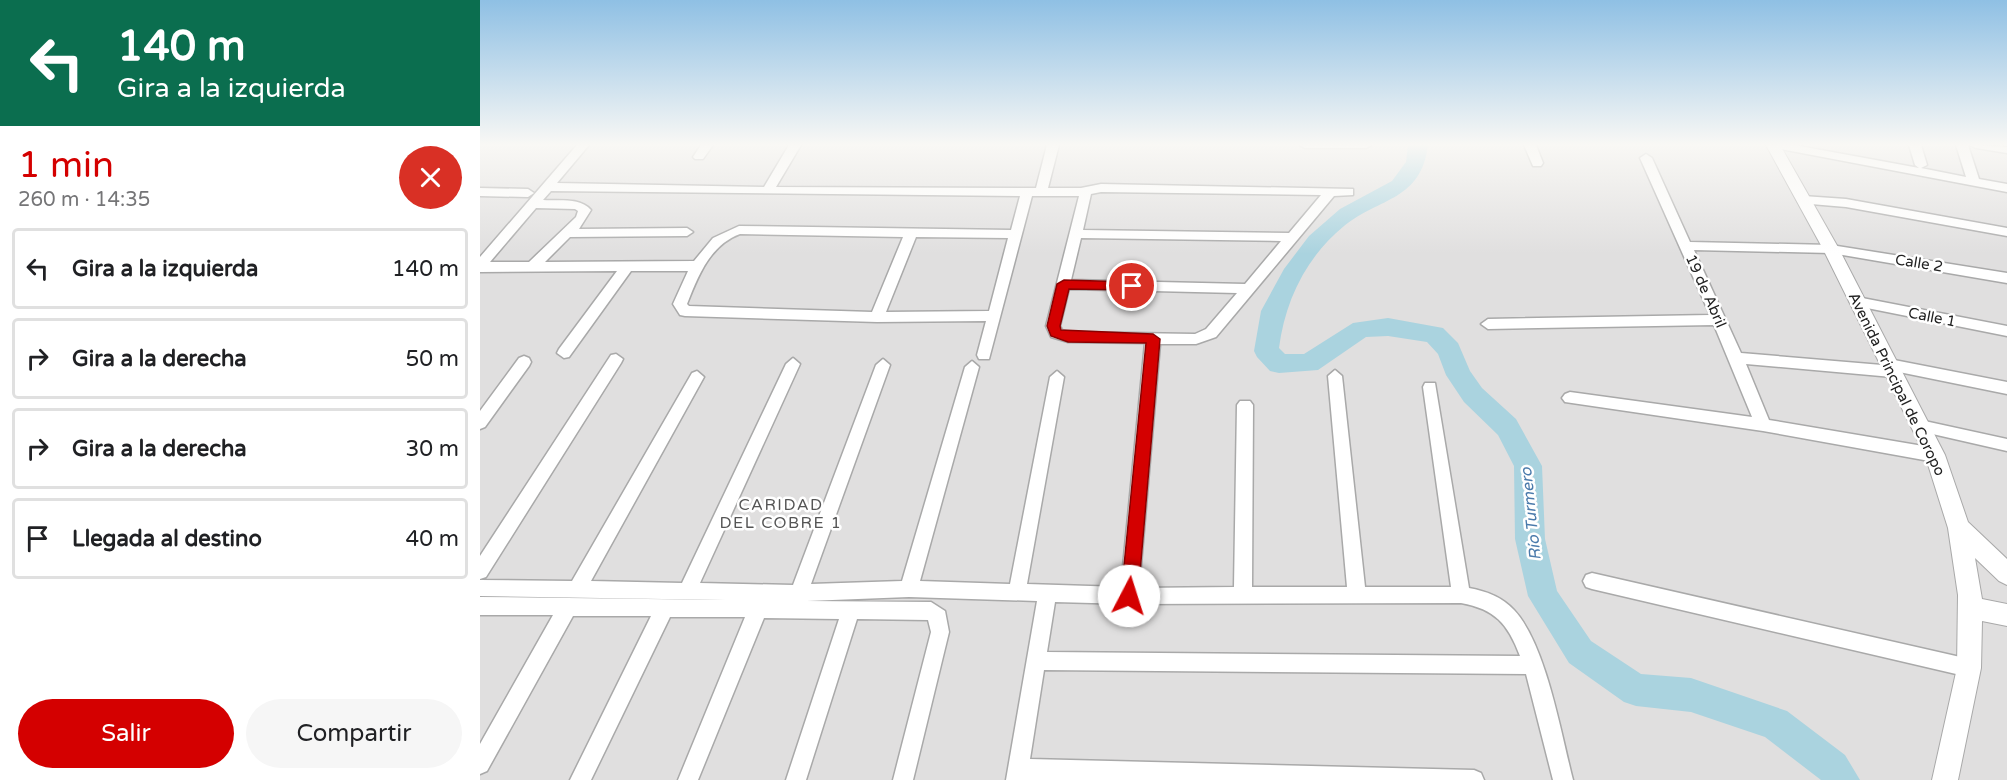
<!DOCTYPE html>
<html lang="es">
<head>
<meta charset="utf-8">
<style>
  :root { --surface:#fff; --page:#f6f6f6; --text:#202124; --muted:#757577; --line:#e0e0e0; --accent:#d40000 }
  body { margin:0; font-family:"Varela Round",sans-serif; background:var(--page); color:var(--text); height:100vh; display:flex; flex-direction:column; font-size:22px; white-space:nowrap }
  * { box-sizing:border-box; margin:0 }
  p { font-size:20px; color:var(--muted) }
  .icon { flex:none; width:33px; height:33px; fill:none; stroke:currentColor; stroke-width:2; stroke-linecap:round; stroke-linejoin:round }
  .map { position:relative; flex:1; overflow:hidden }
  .sheet { display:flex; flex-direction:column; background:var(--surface); width:480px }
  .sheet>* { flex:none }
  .hud { background:#0b6e4f; color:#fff; overflow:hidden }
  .pin { position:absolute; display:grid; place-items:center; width:51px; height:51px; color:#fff; margin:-26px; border:3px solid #fff; border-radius:50%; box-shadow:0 2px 6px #0007 }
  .me { position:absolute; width:66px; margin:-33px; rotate:5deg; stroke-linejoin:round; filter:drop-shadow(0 0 4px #0008) }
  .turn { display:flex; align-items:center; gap:21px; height:126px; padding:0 18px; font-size:27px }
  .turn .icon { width:78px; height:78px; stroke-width:2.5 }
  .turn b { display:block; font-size:42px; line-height:51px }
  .round { display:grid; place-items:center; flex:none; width:63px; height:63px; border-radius:32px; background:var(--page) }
  .headline { display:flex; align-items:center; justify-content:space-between; height:102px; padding:0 18px }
  h1 { font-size:36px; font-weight:600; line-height:45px; color:var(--accent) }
  .button { display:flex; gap:12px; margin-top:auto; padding:12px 18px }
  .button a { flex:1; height:69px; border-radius:36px; background:var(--accent); color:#fff; font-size:24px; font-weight:600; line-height:69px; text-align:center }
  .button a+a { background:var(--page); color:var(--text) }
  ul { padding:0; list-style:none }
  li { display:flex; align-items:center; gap:18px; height:81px; margin:0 12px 9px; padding:0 6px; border:3px solid var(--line); border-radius:6px }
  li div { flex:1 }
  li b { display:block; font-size:22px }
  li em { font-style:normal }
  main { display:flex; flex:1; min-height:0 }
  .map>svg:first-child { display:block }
  .residential { fill:#e0dfdf }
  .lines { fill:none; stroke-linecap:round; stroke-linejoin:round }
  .river { fill:#aad3df; fill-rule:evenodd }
  .minor-casing { stroke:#a9a9a9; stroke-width:3 }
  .tertiary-casing { stroke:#a9a9a9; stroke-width:2 }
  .minor { fill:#fff; fill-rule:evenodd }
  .tertiary { fill:#fff; fill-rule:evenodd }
  .route { fill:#d40000; stroke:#8a0000; stroke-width:1.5 }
  .labels { text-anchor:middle; stroke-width:5; stroke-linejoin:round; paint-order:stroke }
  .street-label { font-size:15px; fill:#222; stroke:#fff }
  .neighbourhood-label { font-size:16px; letter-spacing:1.5px; fill:#555; stroke:#fff }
  .water-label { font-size:16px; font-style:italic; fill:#4a7aab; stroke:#fff }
</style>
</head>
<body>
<main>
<section class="sheet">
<div class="hud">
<div class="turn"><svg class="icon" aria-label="left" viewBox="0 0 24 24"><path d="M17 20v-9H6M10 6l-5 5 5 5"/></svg><div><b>140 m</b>Gira a la izquierda</div></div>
</div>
<div class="headline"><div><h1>1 min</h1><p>260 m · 14:35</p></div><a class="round" style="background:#d93025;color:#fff"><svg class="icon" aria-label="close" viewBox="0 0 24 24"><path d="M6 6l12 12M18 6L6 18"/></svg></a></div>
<ul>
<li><svg class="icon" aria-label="left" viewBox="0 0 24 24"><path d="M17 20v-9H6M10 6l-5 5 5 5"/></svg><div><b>Gira a la izquierda</b></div><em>140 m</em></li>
<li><svg class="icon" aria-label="right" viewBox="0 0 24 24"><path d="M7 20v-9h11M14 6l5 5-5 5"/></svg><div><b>Gira a la derecha</b></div><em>50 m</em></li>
<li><svg class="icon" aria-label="right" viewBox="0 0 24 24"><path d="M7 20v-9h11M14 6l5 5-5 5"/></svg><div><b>Gira a la derecha</b></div><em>30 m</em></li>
<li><svg class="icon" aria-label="arrive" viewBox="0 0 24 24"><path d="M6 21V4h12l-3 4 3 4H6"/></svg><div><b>Llegada al destino</b></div><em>40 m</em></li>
</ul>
<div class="button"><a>Salir</a><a>Compartir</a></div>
</section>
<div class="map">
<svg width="1527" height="780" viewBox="0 0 1527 780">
  <rect width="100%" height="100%" fill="#f2efe9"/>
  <path class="residential" d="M0,145H1527V780H0Z"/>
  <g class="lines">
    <path class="river" d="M928,145H948C941,201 900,197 864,226C826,257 805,301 799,348L805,354H824L873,323L908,318L963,328L978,343L990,371L1002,388L1036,419L1062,466L1065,539L1077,591L1111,641L1161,674L1211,678L1307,711L1365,755L1380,780H1341L1285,737L1211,712L1156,706L1144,702L1089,663L1048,596L1035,539L1034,466L1018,435L984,402L966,375L958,354L947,342L908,336L886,337L838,370L799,373L790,371L777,357L774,351L781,311L804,269L829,236L860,209L912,181L926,162Z"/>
    <defs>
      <path id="minor" d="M97,145H109L77,183L284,187L309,145H321L296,187L556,188L567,145H579L568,188H601L621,184L873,189V195L854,196L736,337L716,344H680L659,588L754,587L757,405L760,401H770L773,405L772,587H867L848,376L855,370L862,376L885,587H971L943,387L945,383H955L989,588C1006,591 1022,597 1034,610C1066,644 1081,734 1093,780H1073L1046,674L564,670L550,759L994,770L1001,773L1004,780H526L557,601L429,597L327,601L451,602L465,611L469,632L433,780H413L451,632L448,620L377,619L326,780H306L359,619L284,618L218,780H198L265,617H190L111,780H90L171,616H93L7,771L0,774V744L73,615H0V597L245,600L0,596V580L92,581L212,373L217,371L224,377L111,581L202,583L306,364L313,358L320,364L220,583L313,585L396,365L403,359L410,365L331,584L422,581L485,367L492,361L499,367L440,581L530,584L570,377L577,371L584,377L547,584L641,587L665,343L588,342L571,337L566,326L599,196H552L509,359H499L497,355L506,321L397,322L205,316L200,315L193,304L208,271H151L89,357L84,358L77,353L79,349L137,271L0,272V257ZM71,191L540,196L531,230L259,226L233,238L214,261L65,262L90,237L207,236L213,232L207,228L99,229L111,210C100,197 79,201 63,200ZM621,192L841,195L809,233L603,230L611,194ZM56,208L95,209L98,211L96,217L49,262H10ZM260,234L423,237L392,312L209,306L207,304C218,276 230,245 260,234ZM436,237L528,238L509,311L406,312ZM601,238L801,241L765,284L591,280ZM589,289L757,293L726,329L715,334L588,332L582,330L580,326ZM575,602L649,604L981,603C1015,609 1028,624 1040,656L567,652Z
        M221,145H233L223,159H215L213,157Z
        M819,145H892L886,148H825Z
        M1044,145H1056L1063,163L1061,166H1053Z
        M1289,145H1314L1439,168L1435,165L1429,145H1441L1447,165L1441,168L1486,177L1476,145H1488L1499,179L1527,184V192L1295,148Z
        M1490,145L1527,147V153L1496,148Z
        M1166,154L1172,158L1210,242L1351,245L1527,273V283L1351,253L1214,250L1261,353L1402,365L1409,359L1527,382V394L1419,372L1412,377L1266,364L1289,420L1455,448L1461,450L1463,455L1461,460L1455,462L1283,431L1085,402L1082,398L1085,394L1090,392L1272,417L1234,325L1008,329L1001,324L1008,319L1230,315L1160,158Z
        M0,188L48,189L54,193L48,197L0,196Z
        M1323,196L1366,199L1527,228V236L1366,207L1319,203L1317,200Z
        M1377,297L1527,326V336L1372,305L1370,302L1372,299Z
        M136,354L143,359L141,363L6,577L0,579V556L131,355Z
        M44,356L49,358L51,362L49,366L5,427L0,429V411L39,358Z
        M1440,420L1527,439V451L1435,430L1432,426L1435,422Z
        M1112,573L1489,659L1496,661L1499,668L1496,675L1489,677L1112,589L1106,587L1103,581L1106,575Z"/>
      <path id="tertiary" d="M1286,145H1300L1359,249L1465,455L1488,522L1527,559V585L1519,581L1495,558L1502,599L1527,604V626L1502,621L1501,668L1478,780H1452L1477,668L1478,595L1468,528L1445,455L1343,249Z"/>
    </defs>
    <use href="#minor" class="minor-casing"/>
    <use href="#tertiary" class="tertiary-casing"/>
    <use href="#minor" class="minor"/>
    <use href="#tertiary" class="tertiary"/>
  </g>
  <linearGradient id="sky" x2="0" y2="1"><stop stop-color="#8fc0e4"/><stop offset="0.57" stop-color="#f9f8f5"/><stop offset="1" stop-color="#f9f8f5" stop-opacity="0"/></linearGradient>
  <rect width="1527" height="254" fill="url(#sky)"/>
  <path class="route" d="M584,280L652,282L659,286L652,290L589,289L580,326L581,330L673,334L680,339L658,596L655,601L649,603L644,601L641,596L666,343L588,342L571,336L567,326L577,284Z"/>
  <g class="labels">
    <g class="street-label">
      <text transform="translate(1439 263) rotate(9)" y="5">Calle 2</text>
      <text transform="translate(1226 291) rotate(66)" y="5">19 de Abril</text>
      <text transform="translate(1452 317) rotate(11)" y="5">Calle 1</text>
      <text transform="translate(1417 384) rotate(64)" y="5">Avenida Principal de Coropo</text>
    </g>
    <g class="neighbourhood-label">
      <text x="301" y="510">CARIDAD<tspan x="301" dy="18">DEL COBRE 1</tspan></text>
    </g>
    <g class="water-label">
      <text transform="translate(1050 514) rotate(-96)" y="6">Río Turmero</text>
    </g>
  </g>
</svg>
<div class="pin" style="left:652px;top:286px;background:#d93025"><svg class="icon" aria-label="arrive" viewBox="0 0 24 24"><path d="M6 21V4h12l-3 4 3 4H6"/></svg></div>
<svg class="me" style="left:649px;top:596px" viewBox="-20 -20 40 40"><circle r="19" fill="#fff"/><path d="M0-13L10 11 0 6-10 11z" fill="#d40000"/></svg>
</div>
</main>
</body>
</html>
